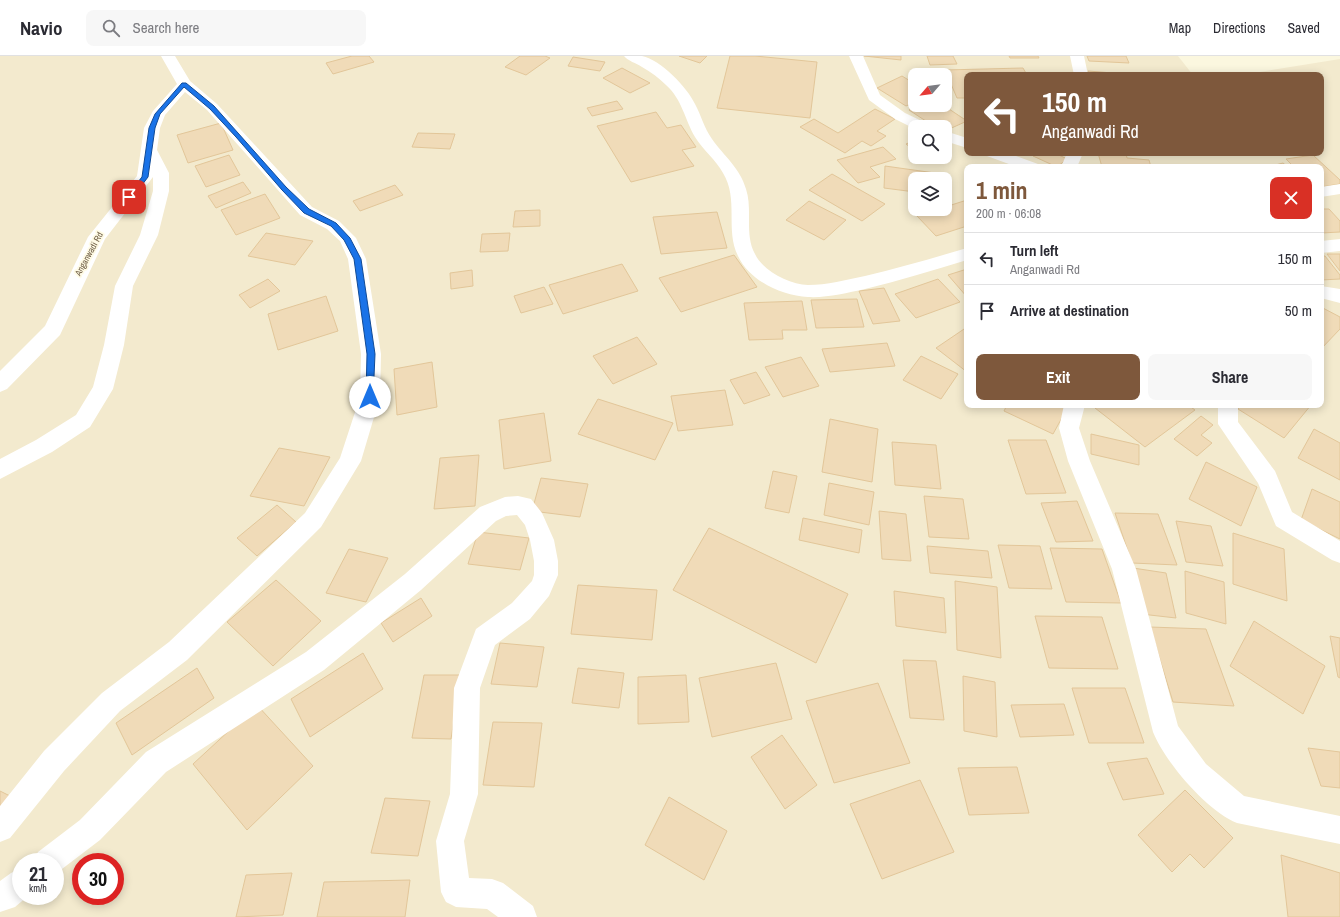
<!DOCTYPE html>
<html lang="en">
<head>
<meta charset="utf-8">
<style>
  :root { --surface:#fff; --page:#f7f7f7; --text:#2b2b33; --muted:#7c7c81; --line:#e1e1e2; --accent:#7e583c }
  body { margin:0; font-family:"Archivo Narrow",sans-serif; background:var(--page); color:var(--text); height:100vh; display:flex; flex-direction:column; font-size:15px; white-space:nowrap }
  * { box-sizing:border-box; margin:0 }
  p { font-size:13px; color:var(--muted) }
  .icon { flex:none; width:22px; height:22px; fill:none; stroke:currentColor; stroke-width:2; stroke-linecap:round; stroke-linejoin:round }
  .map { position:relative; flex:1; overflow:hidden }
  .drawer { position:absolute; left:964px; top:108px; width:360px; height:244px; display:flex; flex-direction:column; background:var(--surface); border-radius:8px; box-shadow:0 2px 10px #0003 }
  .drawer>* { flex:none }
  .banner { position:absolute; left:964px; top:16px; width:360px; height:84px; border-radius:8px; box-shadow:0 2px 10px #0003; background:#7e583c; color:#fff; overflow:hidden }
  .needle { width:26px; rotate:242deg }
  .fabs { position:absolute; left:908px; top:12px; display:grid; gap:8px }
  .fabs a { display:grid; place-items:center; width:44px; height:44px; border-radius:8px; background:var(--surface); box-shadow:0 2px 10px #0003; font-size:20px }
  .speed { position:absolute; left:12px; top:797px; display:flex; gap:8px; font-size:20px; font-weight:700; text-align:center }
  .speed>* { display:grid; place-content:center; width:52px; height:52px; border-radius:50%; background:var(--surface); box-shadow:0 2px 10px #0003; line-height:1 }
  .speed small { font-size:10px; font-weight:400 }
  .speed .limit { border:6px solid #d22; background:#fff; color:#111 }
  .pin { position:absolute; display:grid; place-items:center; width:34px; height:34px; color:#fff; margin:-17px; border-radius:8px; box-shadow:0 2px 6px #0006 }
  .me { position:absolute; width:44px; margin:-22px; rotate:0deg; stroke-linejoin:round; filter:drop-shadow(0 0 3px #0008) }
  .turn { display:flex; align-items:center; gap:14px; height:84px; padding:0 12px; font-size:18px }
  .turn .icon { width:52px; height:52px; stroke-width:2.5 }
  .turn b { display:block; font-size:28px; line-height:34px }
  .round { display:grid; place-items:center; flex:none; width:42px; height:42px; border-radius:8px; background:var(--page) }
  .overview { display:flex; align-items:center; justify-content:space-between; height:68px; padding:0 12px }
  h1 { font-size:24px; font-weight:700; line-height:30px; color:var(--accent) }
  .action { display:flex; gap:8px; margin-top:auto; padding:8px 12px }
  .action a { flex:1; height:46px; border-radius:8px; background:var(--accent); color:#fff; font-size:16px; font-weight:700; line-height:46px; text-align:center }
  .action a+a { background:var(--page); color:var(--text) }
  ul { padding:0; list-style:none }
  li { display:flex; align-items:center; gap:12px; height:52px; padding:0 12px; border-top:1px solid var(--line) }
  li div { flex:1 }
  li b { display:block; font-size:15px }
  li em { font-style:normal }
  header { display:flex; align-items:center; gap:24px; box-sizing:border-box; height:56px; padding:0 20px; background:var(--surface); border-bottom:1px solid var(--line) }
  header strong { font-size:19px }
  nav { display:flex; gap:22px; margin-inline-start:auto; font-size:14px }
  .search { width:280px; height:36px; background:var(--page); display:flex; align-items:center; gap:10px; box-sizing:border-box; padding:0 14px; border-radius:8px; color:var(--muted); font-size:15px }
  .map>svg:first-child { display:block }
  .residential { fill:#f3eace; fill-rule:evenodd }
  .building { fill:#f0dbb8; stroke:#e2c699 }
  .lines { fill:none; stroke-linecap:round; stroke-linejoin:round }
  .minor { fill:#fff; fill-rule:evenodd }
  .route { fill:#1a73e8; stroke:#114b97 }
  .labels { text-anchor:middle; stroke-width:3.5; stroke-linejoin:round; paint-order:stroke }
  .far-street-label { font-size:9px; fill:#716048; stroke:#fffbe5 }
</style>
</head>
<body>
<header>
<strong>Navio</strong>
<div class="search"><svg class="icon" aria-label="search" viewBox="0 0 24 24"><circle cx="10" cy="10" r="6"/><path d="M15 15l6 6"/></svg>Search here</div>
<nav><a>Map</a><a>Directions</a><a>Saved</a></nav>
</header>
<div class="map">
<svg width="1340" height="861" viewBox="0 0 1340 861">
  <rect width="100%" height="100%" fill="#fbf7df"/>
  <path class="residential" d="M0,0H1178L1193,19H967V97H1321V19H1241L1340,3V861H0ZM915,19H945V49H915ZM915,71H945V101H915ZM967,111H1321V349H967ZM915,123H945V153H915ZM21,806H55V840H21ZM81,806H115V840H81Z"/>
  <path class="building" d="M352,0H369L374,6L333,18L326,7Z
    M520,0H545L550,2L526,19L505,11Z
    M679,0H707L700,7Z
    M730,0H755L817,6L810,62L717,52Z
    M864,0H901V4Z
    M927,0H953L957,8L930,9Z
    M1009,0H1038L1039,2H1010Z
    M1087,0H1126L1129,7L1089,5Z
    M573,1L605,6L600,15L568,10Z
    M622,12L650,27L630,37L603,22Z
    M1023,12L1027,19H967V42H957L945,14Z
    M1088,15L1125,18L1126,19H1090Z
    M902,20L915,28V46L906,50L877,32Z
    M617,45L623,53L592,60L587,52Z
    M920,49H943L967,65L945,75V71H935L909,54Z
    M875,53L895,63L877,75L886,80L871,90L862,85L845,97L800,71L814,63L838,77Z
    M656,56L667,72L681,69L696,91L682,94L694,110L631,126L597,70Z
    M221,67L233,94L188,107L177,79Z
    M418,77L455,78L450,93L412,91Z
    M915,84V95L906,88Z
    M883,91L896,103L870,111L880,121L858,127L837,104Z
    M1037,97H1055L1067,103L1057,111L1033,100Z
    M1098,97L1126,98L1127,102L1149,104L1151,111H1102Z
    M229,99L240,119L206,131L195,110Z
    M1313,99L1340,124V128L1321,131V111H1294L1286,103Z
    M923,101H940L930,106Z
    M1283,107L1288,111H1268Z
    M885,110L935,117V123H915V136L884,132Z
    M832,118L885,148L862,165L809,134Z
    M243,126L251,137L216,152L208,140Z
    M395,129L403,139L360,155L353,145Z
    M265,138L280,162L236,179L221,154Z
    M967,144V170L936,180L917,160L939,153H945V151Z
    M809,145L846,164L824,184L786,164Z
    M1321,153H1329L1340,165V176L1321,177Z
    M540,154V170L513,171L515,155Z
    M717,156L727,192L661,198L653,161Z
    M266,177L313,185L295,209L248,200Z
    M510,177L508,195L480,196L482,178Z
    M1327,198H1340V215Z
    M734,199L757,231L681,256L659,222Z
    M1321,200H1325L1340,219V223L1321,224Z
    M622,208L638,235L563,258L549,229Z
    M967,213V241L948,219Z
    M472,214L473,230L451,233L450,217Z
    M268,223L280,235L250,252L239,239Z
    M938,223L960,246L916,262L895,238Z
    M544,231L553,248L521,257L514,240Z
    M884,232L900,265L873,268L859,235Z
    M326,240L338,275L278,294L268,258Z
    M857,243L864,271L816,272L811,244Z
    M802,245L807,274H782L783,283L749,284L744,247Z
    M1321,251L1340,261V273L1321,293Z
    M967,271V316L936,292Z
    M637,281L657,308L613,328L593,300Z
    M887,287L895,310L830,316L822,293Z
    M921,300L958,318L941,343L903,324Z
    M801,301L819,330L783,341L765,311Z
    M432,306L437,351L397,359L394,313Z
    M756,316L770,339L744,348L730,324Z
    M725,334L733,369L678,375L671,340Z
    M598,343L673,367L655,404L578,378Z
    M1007,349H1069L1053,378L1004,355Z
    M1099,349H1188L1195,354L1145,391L1095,352Z
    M1241,349H1311L1284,382L1238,353Z
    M544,357L551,405L504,413L499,364Z
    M1201,360L1213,369L1201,379L1212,387L1197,400L1174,383Z
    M830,363L878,373L872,426L822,416Z
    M1314,373L1340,387V424L1298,402Z
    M1091,378L1139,389V409L1091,398Z
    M1008,384H1046L1066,437L1026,438Z
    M892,386L936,389L941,433L895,429Z
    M279,392L330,401L304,450L250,440Z
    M479,399L475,450L434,453L440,402Z
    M1206,406L1257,431L1241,470L1189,443Z
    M773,415L797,420L789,457L765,452Z
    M541,422L588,428L580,461L532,455Z
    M829,427L874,436L869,469L824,459Z
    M1312,433L1340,446V483L1301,464Z
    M924,440L963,443L969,483L929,481Z
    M1077,445L1093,485L1056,486L1041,447Z
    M277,449L296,466L257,500L237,482Z
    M879,455L906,458L911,505L882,503Z
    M1115,457L1158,458L1177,509L1132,507Z
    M803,462L862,474L859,497L799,484Z
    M1176,465L1211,470L1223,510L1186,506Z
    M709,472L848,538L816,607L673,534Z
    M478,476L529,482L520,514L468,508Z
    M1233,477L1284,493L1287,545L1233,528Z
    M998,489L1040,490L1052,533L1009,532Z
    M927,490L988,495L992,522L930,517Z
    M1050,492L1102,493L1121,547L1066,546Z
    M349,493L388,502L366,546L326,537Z
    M1133,512L1166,517L1176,562L1141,558Z
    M1185,515L1224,526L1226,568L1186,557Z
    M276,524L321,565L273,610L227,566Z
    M955,525L997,531L1001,602L957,594Z
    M578,529L657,534L652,584L571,578Z
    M894,535L944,542L946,577L896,570Z
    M421,542L432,560L393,586L381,567Z
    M1035,560L1102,561L1118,613L1049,612Z
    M1254,565L1325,610L1303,658L1230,610Z
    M1150,571L1206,573L1234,650L1173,646Z
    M1330,580L1340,582V622L1338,621Z
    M500,587L544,591L537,631L491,628Z
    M363,597L383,633L310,681L291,643Z
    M903,604L936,605L944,664L910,662Z
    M776,607L792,663L712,681L699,622Z
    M197,612L214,642L132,699L116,667Z
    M578,612L624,617L619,652L572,647Z
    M424,619H461L451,683L412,682Z
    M686,619L689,666L638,668V621Z
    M963,620L995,626L997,681L964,675Z
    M878,627L910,707L834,727L806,645Z
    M1072,632H1125L1144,687H1089Z
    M1064,648L1074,679L1020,681L1011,649Z
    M257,649L313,710L247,774L193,708Z
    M493,666L542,667L534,731L483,729Z
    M782,679L817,729L785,753L751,701Z
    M1308,692L1340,696V732L1321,730Z
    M1147,702L1164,738L1123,744L1107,707Z
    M1017,711L1029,757L969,759L958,712Z
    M920,724L954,796L882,823L850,748Z
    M1185,734L1233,782L1204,812L1190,798L1172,816L1138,779Z
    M0,735L10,740L0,752Z
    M669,741L727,775L704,824L645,789Z
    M385,742L430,745L418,800L371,797Z
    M1281,799L1340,817V861H1288Z
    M292,817L283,859L236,861L246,819Z
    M410,824L405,861H317L324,826Z"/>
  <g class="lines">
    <path class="minor" d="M161,0H175L190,25L217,48L312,151L339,165L356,182L366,203L381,298L380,341L361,405L321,471L187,604L120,655L64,715L10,782L0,786V750L44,695L102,637L169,586L305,457L340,402L360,341L361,298L348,203L340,185L327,173L300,159L207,54L185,36L165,59L160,72L157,94L169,117V135L158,179L133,230L124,289L113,333L90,371L52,396L0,423V403L36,384L76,359L93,331L104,289L115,230L140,179L153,135V121L105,183L60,279L7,333L0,336V315L45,270L88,181L137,120L144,72L153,55L177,28Z
      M624,0C630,0 637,0 642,0C661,4 687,31 695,48C701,59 704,72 712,83C724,100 740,112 746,133C753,154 744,178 755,198C763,215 789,228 808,229C827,229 846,224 865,220C899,212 933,202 967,192V204C933,214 899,225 865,233C846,237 827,242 808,241C781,240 749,224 738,200C725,174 739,143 723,117C716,104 703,94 695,81C685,64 682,43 666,29C659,22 651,16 642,11C636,7 628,5 624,0Z
      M849,0H863L880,39L905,57L928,68L931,71H915V73L895,63L869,44Z
      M1070,0H1084L1088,19H1074Z
      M945,75L967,82V92L945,85Z
      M985,97H1008L1038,108L1040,111H1017L987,100Z
      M1067,97H1083L1077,111H1061Z
      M1340,128V138L1321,141V131Z
      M1340,183V195L1321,197V185Z
      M1321,230L1340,233V247L1321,242Z
      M1064,349H1085L1079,372L1090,405L1136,513L1178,670L1206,708L1244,740L1340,760V788L1237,767C1207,755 1165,706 1153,676L1112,513L1068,405L1059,372Z
      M1218,349H1238V366L1275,415L1292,456L1340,485V507L1332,504L1276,470L1258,427L1218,368Z
      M518,440L531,443L542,457L554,484L558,505V519L549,540L530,563L495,589L480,632L478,738L464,785L469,822L492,823L503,827L533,850L537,861H498L487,853L456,851L446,846L441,836L436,785L450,738L454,632L476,573L512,547L532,525L534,519V505L530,484L525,469L517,459L506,460L496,465L421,534L324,614L166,716L100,784L58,816L55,818V806H33L38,796L80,764L146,696L306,596L405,518L480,451L505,441Z
      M21,812V840H28L15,851L0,856V825L11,817Z"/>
  </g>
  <path class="route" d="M182,27H186L214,50L286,131L309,153L336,167L350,182L361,203L375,298L373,343L370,344L366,341L367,298L354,203L344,184L331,170L304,157L282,134L236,81L210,53L184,31L160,58L155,72L148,121L132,142H127L126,141L142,121L149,72L155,58Z"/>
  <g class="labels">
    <g class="far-street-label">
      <text transform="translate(89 198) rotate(-61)" y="3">Anganwadi Rd</text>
    </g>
  </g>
</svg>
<div class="fabs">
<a><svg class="needle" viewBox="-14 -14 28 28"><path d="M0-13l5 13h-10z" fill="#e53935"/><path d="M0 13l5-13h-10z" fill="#7c7c81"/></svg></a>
<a><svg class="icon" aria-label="search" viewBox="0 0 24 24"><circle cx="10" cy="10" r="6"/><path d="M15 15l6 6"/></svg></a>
<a><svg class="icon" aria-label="layers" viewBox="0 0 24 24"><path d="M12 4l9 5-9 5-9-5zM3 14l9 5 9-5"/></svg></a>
</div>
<div class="speed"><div>21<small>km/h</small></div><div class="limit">30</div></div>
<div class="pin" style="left:129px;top:141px;background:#d93025"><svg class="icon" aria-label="arrive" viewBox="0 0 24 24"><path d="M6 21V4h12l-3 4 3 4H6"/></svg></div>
<svg class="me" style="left:370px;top:341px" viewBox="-20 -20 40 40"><circle r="19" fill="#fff"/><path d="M0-13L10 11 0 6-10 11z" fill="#1a73e8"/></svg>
<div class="banner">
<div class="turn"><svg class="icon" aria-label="left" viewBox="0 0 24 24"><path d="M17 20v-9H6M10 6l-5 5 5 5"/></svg><div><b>150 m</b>Anganwadi Rd</div></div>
</div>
<section class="drawer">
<div class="overview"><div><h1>1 min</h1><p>200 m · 06:08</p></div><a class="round" style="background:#d93025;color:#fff"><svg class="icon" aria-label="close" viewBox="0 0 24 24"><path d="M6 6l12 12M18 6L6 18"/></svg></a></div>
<ul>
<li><svg class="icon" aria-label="left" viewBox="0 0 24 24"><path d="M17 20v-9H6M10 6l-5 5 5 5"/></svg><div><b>Turn left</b><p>Anganwadi Rd</p></div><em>150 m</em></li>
<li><svg class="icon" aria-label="arrive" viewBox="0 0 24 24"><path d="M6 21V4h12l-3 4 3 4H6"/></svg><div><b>Arrive at destination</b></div><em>50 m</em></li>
</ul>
<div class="action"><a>Exit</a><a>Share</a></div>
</section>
</div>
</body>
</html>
